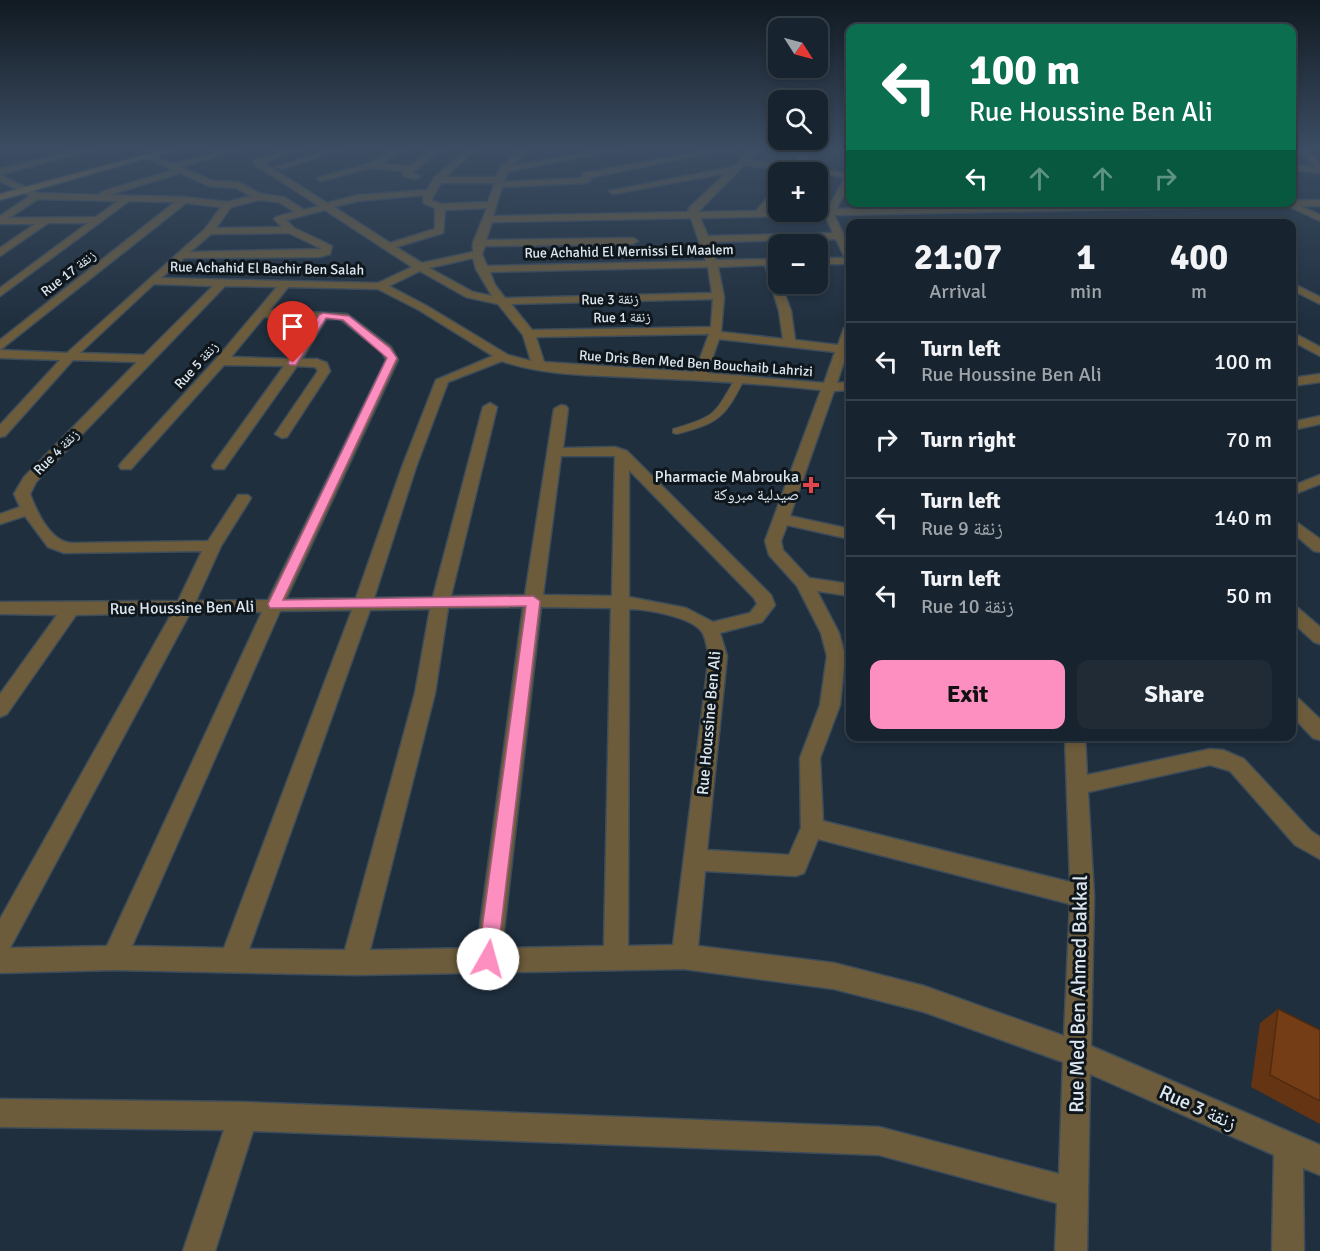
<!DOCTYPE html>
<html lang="en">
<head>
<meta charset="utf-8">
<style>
  :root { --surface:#17232e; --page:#202b36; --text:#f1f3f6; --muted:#9ea4aa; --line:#36404a; --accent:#fd8ec0 }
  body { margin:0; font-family:Signika,"Noto Naskh Arabic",sans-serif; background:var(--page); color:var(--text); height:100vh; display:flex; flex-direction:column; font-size:22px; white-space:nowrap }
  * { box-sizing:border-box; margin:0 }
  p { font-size:20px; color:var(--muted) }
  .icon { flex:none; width:33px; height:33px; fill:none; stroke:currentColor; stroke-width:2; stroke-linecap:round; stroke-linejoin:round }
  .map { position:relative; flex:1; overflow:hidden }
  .side { position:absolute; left:846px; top:219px; width:450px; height:522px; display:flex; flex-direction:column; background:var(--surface); border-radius:12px; box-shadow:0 3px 9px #0003,0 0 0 2px var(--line) }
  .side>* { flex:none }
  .hud { position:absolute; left:846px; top:24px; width:450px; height:183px; border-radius:12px; box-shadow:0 3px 9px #0003,0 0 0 2px var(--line); background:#0b6e4f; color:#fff; overflow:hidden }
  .needle { width:39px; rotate:126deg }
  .fabs { position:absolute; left:768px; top:18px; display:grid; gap:12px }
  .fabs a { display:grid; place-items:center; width:60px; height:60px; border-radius:12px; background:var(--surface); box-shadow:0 3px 9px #0003,0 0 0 2px var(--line); font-size:30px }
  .pin { position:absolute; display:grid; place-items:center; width:51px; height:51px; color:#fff; margin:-62px -26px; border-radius:50% 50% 50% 0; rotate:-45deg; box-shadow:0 0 6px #0007 }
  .pin .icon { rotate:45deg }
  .me { position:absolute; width:66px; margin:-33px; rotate:7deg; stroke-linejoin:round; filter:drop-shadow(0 0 4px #0008) }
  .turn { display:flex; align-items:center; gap:21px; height:126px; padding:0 24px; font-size:27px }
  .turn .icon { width:78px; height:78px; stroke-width:2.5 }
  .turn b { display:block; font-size:42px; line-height:51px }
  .lanes { display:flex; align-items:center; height:57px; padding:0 24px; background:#0003; justify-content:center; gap:30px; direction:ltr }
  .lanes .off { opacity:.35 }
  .eta { display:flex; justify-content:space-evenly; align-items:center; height:102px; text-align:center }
  .eta b { font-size:36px; font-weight:700; line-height:42px }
  .button { display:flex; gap:12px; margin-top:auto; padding:12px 24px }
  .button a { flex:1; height:69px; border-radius:12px; background:var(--accent); color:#111; font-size:24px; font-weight:700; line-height:69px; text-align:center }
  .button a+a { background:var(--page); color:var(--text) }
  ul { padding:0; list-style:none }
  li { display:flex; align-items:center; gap:18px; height:78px; padding:0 24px; border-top:2px solid var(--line) }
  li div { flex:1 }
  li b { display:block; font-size:22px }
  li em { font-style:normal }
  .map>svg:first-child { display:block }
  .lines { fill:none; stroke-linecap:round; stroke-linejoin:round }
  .lane-casing { stroke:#3d4c5a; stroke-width:2 }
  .street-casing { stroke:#3d4c5a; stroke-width:3 }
  .secondary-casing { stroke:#3d4c5a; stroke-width:3 }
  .lane { fill:#6c5c3b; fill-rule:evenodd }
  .street { fill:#6c5c3b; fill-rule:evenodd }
  .secondary { fill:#8f753f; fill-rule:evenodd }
  .wall { fill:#643413 }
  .building { fill:#743d16; stroke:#512b0f; stroke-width:1.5 }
  .route { fill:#fd8ec0; stroke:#a45c7d; stroke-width:1.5 }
  .health-dot { fill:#e0444e; stroke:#0f171d; stroke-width:2 }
  .labels { text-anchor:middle; stroke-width:6; stroke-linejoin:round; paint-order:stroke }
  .far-street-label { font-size:14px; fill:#dce7f0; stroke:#0f171d }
  .poi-label { font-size:16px; fill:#dce7f0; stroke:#0f171d; text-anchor:end }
  .street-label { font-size:16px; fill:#dce7f0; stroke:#0f171d }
  .near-street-label { font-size:20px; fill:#dce7f0; stroke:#0f171d }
</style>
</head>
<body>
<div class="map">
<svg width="1320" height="1251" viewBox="0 0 1320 1251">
  <rect width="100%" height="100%" fill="#1f2f3e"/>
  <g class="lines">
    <defs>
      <path id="lane" d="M740,375L745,378C725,417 720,423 677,434L673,433V429C719,415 713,415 737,376Z"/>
      <path id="street" d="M81,149H94L0,175V169Z
        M229,149H242L181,167L213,181L238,182L261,194L284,197L304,210L319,206L254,164V160L290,149H302L264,163L327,203L358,195L427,190L434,178L467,149H476L446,177H496L500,168L520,149H528L512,166L605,149H621L507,172L504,182L581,178L584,173L716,149H732L588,178L591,180L587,183L502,187L493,216L688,212L689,208L726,173L613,194L609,191L733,167L751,149H760L749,160L792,166L807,149H815L800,167L850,174V184L836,209L1320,200V206H1300L1320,215V221L1288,206L834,215L850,248V264H818V258H845L836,239L710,242L716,260L778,259V265H775L778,284H781L791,311L795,340L838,345L844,328L850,325V343L837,383L850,382V390L834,391L790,516L850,529V539L787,525L781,541L783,550L809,578L850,584V596L817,591L839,633L845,656L840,705L820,758L823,821L1070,882L1065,736H1085L1087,775L1210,749L1223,750L1244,759L1311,831L1320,837V859L1295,845L1230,771L1210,765L1088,792L1094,896L1091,1046L1320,1145V1175L1303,1168L1304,1251H1272L1274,1155L1090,1074L1087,1251H1055L1057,1203L879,1155L253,1131L215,1251H183L224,1130L0,1127V1099L243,1102L879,1127L1059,1174L1063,1062L924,1012L834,989L684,969L354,975L114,970L0,973V919L172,613L76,615L7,714L0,717V694L57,615L0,614V602L178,601L202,551L64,553L48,547L25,516L0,524V514L20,507L14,494L24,477L137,362L73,360L5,436L0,437V425L60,360L0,358V350L67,353L205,229L221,207L186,203L0,350V340L175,202L129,201L0,296V288L88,223H48L0,256V248L35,224H0V216L30,196L0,181V175L38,193L100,195L101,192L173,170L146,158V154L174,164ZM744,165L788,170L787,172H818L845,178L827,210L766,211L778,193V185L756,211L698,212ZM180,173L209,186L236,188L251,196L227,202L184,197L109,195ZM441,183H495L488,202L441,204L431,200ZM424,195L423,203L435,208V229L390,243L334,207L358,201ZM38,199L118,201L96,217L9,218ZM259,200L279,202L295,212L276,217L274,219L282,227L216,228L231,207ZM487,208L473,243V252L422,263L396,247L443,233L445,210ZM325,210L412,267L378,283L161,278L184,258L319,257L330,254L332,246L294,228L286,220ZM825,215L833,233L708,236L700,218ZM691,218L706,261L487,266L482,254L485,246L633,244L638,241L633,238L486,240L492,222ZM289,233L322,249L190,252L211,234ZM473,258L476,269L492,296L473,292L429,268ZM765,265L779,311L783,339L721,332L724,297L718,267ZM708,267L712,293L505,298L495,285L490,272ZM420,271L466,297L498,304L523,335L531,361L508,355L427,306L389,286ZM154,284L213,286L144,355L80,353ZM225,286L277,287L217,358L121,463L119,466L121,469H131L224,365L284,366L212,466L214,469H224L297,366L315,367L318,371L275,434L282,438L287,437L330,371L327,363L317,359H302L326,319H340L382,352L386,360L268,600L196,601L221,546L251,498L248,495H238L208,541L72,543C50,542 37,512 30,494L36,482ZM288,287L378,289L419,310L493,356L436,380L402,467L356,598L286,599L398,360L391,347L347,314L270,310ZM713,299L711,327L532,330L511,304ZM264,317L315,318L289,359L231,357ZM709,334L695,372L544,362L536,337ZM719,339L835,352L824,383L707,373ZM502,361C546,377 600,375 647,378C705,380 763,384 821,390L765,541L769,555L797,586L821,633L827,656L820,705L800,758L801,828L789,855L707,850L727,656L720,633L762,622L775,605L771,595L627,451L615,447L563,448L568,409L566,406L561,405L554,409L525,595L451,596L497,407L490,403L483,407L433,597L374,598L416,467L448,382ZM561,456H615L612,596L543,595ZM629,470L754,598L757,604L750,613L713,622L686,608L629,597ZM523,607L477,948L370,950L435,693L448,608ZM541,607L611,608L604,946L502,948ZM430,609L415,693L345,950L249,949L370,610ZM629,609C647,609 692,617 702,632C706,638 707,649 709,656L673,945L628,946ZM352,610L224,948L132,946L280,611ZM262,612L107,946L10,948L190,613ZM818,839L1070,904L1064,1036L924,986L834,963L698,946L705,871L796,876L804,873Z
        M333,149H345L282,169L275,167Z
        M393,149H402L381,164L409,166L433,149H442L412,173L420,176L416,179L403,176L404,171L371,168L321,181L317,178L371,163Z
        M1299,149H1307L1320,163V173L1292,170V165L1315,167Z
        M1292,283L1320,297V304L1292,290Z
        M1292,332L1320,347V356L1292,341Z
        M1320,374V382L1292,386V378Z
        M1320,416V424L1292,430V422Z
        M1320,475V484L1292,495V486Z
        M1292,519L1320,539V552L1314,551L1292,532Z
        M1292,606L1298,608L1320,627V644L1314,642L1292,622Z
        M1292,696L1299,699L1320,719V740L1313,738L1292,716Z"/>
      <path id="secondary" d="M166,149H179L0,200V194Z"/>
    </defs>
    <use href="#lane" class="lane-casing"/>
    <use href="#street" class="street-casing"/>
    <use href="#secondary" class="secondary-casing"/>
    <use href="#lane" class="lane"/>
    <use href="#street" class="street"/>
    <use href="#secondary" class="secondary"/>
  </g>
  <path class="wall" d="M1278,1009L1320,1030V1124L1251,1087L1260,1023Z"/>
  <path class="building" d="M1278,1009L1320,1030V1101L1270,1075Z"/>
  <linearGradient id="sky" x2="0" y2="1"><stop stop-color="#111a22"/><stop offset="0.46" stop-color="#3c4d63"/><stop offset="1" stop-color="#3c4d63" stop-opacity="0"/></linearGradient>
  <rect width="1320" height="324" fill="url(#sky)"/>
  <path class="route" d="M323,313L349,316L390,348L397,358L283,600L533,596L540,601L497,959L494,965L488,968L481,965L478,959L526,606L270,608L268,604L387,358L343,320L326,318L296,365H290L288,363L319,315Z"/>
  <path class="health-dot" d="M808 476h6v6h6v6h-6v6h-6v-6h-6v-6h6z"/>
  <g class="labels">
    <g class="far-street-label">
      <text transform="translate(629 251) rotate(-1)" y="5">Rue Achahid El Mernissi El Maalem</text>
      <text transform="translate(267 268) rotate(1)" y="5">Rue Achahid El Bachir Ben Salah</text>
      <text transform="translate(68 273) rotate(-38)" y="5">Rue 17 زنقة</text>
      <text transform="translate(610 299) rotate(-1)" y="5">Rue 3 زنقة</text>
      <text transform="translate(622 317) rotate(-1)" y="5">Rue 1 زنقة</text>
      <text transform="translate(696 363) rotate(4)" y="5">Rue Dris Ben Med Ben Bouchaib Lahrizi</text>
      <text transform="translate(196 365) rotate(-48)" y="5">Rue 5 زنقة</text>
      <text transform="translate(56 452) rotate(-45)" y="5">Rue 4 زنقة</text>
    </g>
    <g class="poi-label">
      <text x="799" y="482">Pharmacie Mabrouka<tspan x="799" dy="18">صيدلية مبروكة</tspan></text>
    </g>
    <g class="street-label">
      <text transform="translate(182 607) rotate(-1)" y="6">Rue Houssine Ben Ali</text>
      <text transform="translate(708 723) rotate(-85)" y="6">Rue Houssine Ben Ali</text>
    </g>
    <g class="near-street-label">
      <text transform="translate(1078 994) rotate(-89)" y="7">Rue Med Ben Ahmed Bakkal</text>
      <text transform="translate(1198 1107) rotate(24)" y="7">Rue 3 زنقة</text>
    </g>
  </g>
</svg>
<div class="fabs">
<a><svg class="needle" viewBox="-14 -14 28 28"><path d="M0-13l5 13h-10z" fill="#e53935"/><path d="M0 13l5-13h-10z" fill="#9ea4aa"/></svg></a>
<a><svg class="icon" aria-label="search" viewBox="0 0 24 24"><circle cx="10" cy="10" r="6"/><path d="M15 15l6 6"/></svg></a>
<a>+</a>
<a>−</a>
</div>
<div class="pin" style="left:293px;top:363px;background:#d93025"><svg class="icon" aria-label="arrive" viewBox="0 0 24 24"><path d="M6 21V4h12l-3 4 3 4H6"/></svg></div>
<svg class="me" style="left:488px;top:959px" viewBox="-20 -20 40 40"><circle r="19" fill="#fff"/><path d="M0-13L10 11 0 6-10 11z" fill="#fd8ec0"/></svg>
<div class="hud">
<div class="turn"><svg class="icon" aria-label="left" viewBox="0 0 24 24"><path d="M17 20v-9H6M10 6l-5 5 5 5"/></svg><div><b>100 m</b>Rue Houssine Ben Ali</div></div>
<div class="lanes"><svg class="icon" aria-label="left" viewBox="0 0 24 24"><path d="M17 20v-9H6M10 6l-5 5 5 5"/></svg><svg class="icon off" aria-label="ahead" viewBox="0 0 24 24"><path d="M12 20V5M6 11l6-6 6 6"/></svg><svg class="icon off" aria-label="ahead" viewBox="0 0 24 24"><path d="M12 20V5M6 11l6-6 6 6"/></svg><svg class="icon off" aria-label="right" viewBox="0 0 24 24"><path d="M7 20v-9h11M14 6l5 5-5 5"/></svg></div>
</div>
<section class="side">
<div class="eta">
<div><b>21:07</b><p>Arrival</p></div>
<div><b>1</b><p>min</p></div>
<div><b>400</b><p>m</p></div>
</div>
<ul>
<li><svg class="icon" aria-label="left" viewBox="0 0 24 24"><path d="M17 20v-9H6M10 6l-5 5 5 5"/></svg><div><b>Turn left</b><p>Rue Houssine Ben Ali</p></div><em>100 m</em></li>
<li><svg class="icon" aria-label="right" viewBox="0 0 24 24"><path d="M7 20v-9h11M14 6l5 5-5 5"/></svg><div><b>Turn right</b></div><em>70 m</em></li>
<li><svg class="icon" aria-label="left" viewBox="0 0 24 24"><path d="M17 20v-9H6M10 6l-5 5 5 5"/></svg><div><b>Turn left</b><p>Rue 9 زنقة</p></div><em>140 m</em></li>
<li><svg class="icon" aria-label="left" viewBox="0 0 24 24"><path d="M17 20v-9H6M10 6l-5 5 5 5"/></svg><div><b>Turn left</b><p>Rue 10 زنقة</p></div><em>50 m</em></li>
</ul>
<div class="button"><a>Exit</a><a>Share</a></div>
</section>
</div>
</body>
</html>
